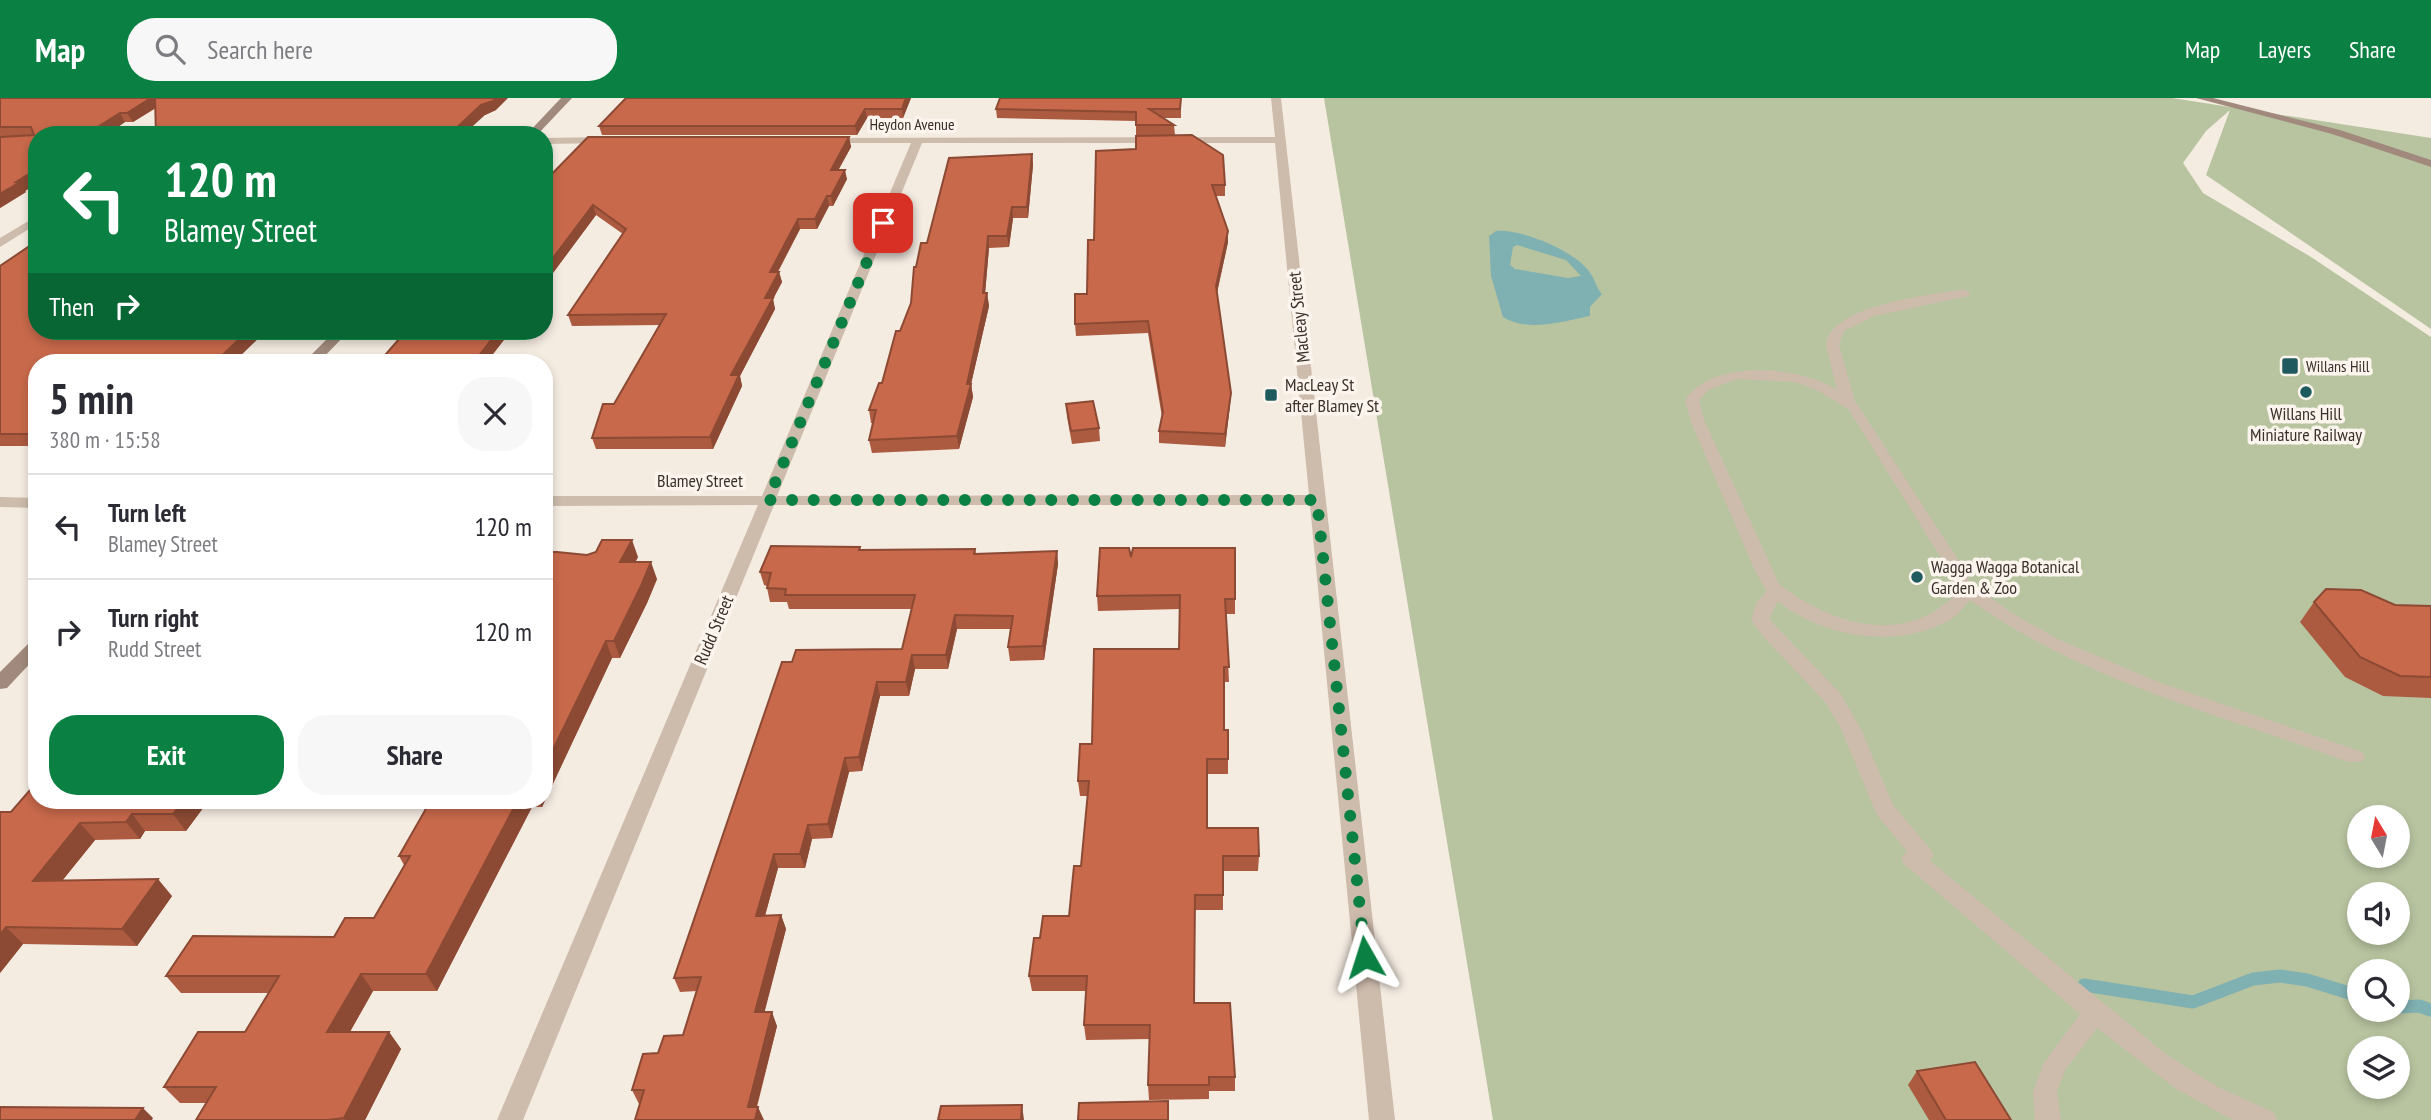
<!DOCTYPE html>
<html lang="en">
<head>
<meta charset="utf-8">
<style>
  :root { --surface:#fff; --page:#f7f7f7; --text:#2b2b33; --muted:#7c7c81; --line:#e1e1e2; --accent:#0b8043 }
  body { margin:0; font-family:"PT Sans Narrow",sans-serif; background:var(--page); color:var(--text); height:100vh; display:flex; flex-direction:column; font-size:26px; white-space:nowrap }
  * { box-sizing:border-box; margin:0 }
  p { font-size:23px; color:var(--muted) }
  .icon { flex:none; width:38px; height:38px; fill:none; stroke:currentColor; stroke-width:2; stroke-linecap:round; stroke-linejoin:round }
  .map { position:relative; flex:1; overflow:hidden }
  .drawer { position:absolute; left:28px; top:256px; width:525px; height:455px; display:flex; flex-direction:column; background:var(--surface); border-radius:28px; box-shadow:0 4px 10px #0003 }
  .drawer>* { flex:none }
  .hud { position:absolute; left:28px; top:28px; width:525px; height:214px; border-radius:28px; box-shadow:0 4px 10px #0003; background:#0b8043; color:#fff; overflow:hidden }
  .needle { width:46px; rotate:350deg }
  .tools { position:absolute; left:2347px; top:707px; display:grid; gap:14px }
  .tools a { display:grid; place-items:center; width:63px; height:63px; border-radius:50%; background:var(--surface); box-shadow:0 4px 10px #0003; font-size:35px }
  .pin { position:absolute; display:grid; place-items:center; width:60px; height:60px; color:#fff; margin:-30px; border-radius:14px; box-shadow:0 4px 10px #0006 }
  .me { position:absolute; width:77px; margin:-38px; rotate:354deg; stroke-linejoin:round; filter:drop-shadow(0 0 5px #0008) }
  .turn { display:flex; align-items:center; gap:24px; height:147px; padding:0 21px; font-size:32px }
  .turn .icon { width:91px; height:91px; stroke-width:2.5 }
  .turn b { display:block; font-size:49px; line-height:60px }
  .then { display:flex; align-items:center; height:66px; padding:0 21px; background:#0003; gap:14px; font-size:26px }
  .round { display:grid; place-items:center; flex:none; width:74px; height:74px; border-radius:28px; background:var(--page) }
  .overview { display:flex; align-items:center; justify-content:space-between; height:119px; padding:0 21px }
  h1 { font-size:42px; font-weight:700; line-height:52px }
  .action { display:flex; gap:14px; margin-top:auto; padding:14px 21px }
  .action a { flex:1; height:80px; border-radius:28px; background:var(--accent); color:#fff; font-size:28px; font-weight:700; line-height:80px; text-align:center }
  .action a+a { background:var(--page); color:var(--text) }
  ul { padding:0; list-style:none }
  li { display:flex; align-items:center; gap:21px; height:105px; padding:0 21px; border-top:2px solid var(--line) }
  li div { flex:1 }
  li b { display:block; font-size:26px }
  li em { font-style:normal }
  header { display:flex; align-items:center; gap:42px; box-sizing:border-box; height:98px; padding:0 35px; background:var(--accent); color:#fff }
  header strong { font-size:33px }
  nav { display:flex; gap:38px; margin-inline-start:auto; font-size:24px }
  .search { width:490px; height:63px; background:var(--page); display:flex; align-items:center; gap:18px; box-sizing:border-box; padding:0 24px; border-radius:28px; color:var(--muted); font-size:26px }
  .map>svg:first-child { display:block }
  .green { fill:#b8c4a0; fill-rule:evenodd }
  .water { fill:#7fb0b2; fill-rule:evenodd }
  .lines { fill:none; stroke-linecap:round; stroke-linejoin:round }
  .stream { stroke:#7fb0b2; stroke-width:13 }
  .lane { fill:#cdbbac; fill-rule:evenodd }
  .street { fill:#cdbbac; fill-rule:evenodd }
  .secondary { fill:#a18a7d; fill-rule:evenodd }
  .wall { fill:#ac5a40 }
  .shaded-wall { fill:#8c4a34 }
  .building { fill:#c8694b; stroke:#8c4a34; stroke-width:2 }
  .route { stroke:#0b8043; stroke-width:12; stroke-dasharray:0 21.6 }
  .poi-dot { fill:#1f5a5e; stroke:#fbf5ee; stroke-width:2.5 }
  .labels { text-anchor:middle; stroke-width:7; stroke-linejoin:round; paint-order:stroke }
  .far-street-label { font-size:16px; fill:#3b302b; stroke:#fbf5ee }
  .far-poi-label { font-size:16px; fill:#3b302b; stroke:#fbf5ee; text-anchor:start }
  .street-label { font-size:18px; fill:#3b302b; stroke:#fbf5ee }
  .poi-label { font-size:18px; fill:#3b302b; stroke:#fbf5ee; text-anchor:start }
</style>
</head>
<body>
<header>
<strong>Map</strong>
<div class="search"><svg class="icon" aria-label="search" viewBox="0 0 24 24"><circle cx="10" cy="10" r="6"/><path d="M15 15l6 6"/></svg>Search here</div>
<nav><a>Map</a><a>Layers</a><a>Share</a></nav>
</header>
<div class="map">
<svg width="2431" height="1022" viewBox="0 0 2431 1022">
  <rect width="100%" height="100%" fill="#f4ebe1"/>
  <path class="green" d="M1324,0H2172L2431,40V231L2206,77L2230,12L2206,33L2183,65L2203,95L2311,159L2431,239V1022H1493ZM2359,719H2398V758H2359ZM2359,796H2398V835H2359ZM2359,873H2398V912H2359ZM2359,950H2398V989H2359Z"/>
  <path class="water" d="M1496,133C1522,131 1572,152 1588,172C1595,180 1595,188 1602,196L1590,209V218C1563,223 1529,235 1503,219L1491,178L1489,138ZM1517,147L1566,162L1581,178L1568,180L1515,171L1510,167L1513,149Z"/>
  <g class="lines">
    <path class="stream" d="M2084,887L2193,904L2253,881L2280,878L2307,882L2359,898
      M2398,909L2419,908L2431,912"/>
    <path class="lane" d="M1964,191L1970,195L1969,198L1874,218L1844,233L1839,247L1855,303L1964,471L1970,485L2013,516L2060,542L2158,584L2362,654L2365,659L2362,664H2348C2219,616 2083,583 1970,502C1964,509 1958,517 1951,521C1899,552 1823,540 1778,503L1769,521L1840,595L1861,631L1893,707L1930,751L1934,757L1930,763L2167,957L2218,989L2273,1014L2277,1022H2234L2227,1019L2175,990L2097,930L2065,972L2057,994L2061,1022H2035L2033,994L2043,966L2080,916L1904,766L1901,760L1907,753L1877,717L1841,631L1826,605L1762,537L1751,521L1757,504L1767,493L1756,475L1691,324L1685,302C1713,260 1799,268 1837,292L1826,247C1830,207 1931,197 1964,191ZM1737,281L1795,284L1819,293L1849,312L1948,471L1956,496C1905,549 1831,527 1779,486L1705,324L1699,302L1710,291Z"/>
    <path class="street" d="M1271,0H1281L1395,1022H1369L1310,407H774L523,1022H497L758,407L544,408V398H762L911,45H828L823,42L824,40L1275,39ZM922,45H1275L1309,397L777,398Z
      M544,40L607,39L612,42L607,45L544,46Z
      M37,118V126L0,149V140Z
      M0,399L37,400V410L0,409Z"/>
    <path class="secondary" d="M561,0H572L537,37H526Z
      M2196,0H2213L2340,32L2431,62V69L2332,36Z
      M335,233H349L319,264H304Z
      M37,541V558L7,590L0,591V574L31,543Z"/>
  </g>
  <path class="wall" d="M0,0L496,12L485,17L156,10L133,24H125L106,37H37V85L25,93L26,94L0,110Z
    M911,0L903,20H867L857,37H602L599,28Z
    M1181,0V20H1163L1174,27L1175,37H1136V23L997,20L996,11Z
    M849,39L851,49L838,72L847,81L833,108H829L817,131H800L778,174H779L782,184L773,201L775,211L740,278L742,288L713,351H596L592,340L614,306L660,227L572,228L568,217L623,136L596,117L544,187V84Z
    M1136,51L1225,87V98H1216L1228,144L1217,195L1230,307L1225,349L1159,345V333L1162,319L1148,235L1076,238L1075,226L1087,196L1094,142Z
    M1032,56L1033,67L1028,120H1013L1009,149L989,150L985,195H987L989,208L971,286L973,299L959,351L872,355L869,342L873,325H871L869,312L882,285L900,233L911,205L927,145Z
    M0,168L37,264V348H0Z
    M1066,306L1099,330L1100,343L1072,346L1067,319Z
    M860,449V452L975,451L976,456L1057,453L1058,466L1044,562L1010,563L1008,549L1010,531H957L948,571H915L909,598H880L862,673L849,674L832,740L812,741L805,770H778L765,818L781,817L786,831L764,914L777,928L757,1009L639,1006L632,992L658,955L683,937L697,893L680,894L674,880L792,564L902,551L912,511H789L787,504H770L767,490V488L764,487L760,474Z
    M1235,450V516H1226L1229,584H1224V632H1228V676H1207V730L1259,758L1258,773H1223V812H1195L1194,905L1235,979V993H1209V1001L1149,1002L1148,987L1150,941L1086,942L1084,927L1086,893H1032L1029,878L1040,840L1069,818L1081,768L1088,698H1080L1078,683L1092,646L1179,551L1180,511L1098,513L1097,498L1131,459Z
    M587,457L638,459L635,464L657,481L647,505L620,560H612L542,709H532L437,893H373L350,934H389L401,951L365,1022H196L206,1005H180L164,989L245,934L269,895H181L166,878L334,839L374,820L404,767L399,758L430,704L286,708L282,702H544Z
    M2314,504L2431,508V600L2383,598L2345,579L2300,524Z
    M37,702H209L186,733H145L140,741L95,742L62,783L172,798L137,848L23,846L0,875V714H11Z
    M1917,973L2011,1022H1929L1908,987Z"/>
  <path class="shaded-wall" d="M151,0H157L160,7L133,24L127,15Z
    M495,0H508L496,12L485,17L463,37H449L481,7Z
    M906,0H911L903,20L902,11Z
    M865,11L867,20L857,37L855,28Z
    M120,15L125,24L106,37H85Z
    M849,39L851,49L833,82L831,72Z
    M1032,56L1033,67L1028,120L1027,109Z
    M37,71V85L25,93L26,94L0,110V96L16,84Z
    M845,72L847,81L833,108L831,98Z
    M827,98L829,108L817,131L815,121Z
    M593,107L596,117L544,187V172Z
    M1012,109L1013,120L1009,149L1007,138Z
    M798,121L800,131L772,184L770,174Z
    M1228,133V144L1216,199V188Z
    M988,138L989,150L984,208L983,195Z
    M779,174L782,184L773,201L775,211L740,278L742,288L713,351L710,339L731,277L765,200Z
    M987,195L989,208L971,286L973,299L959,351L957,338L967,286Z
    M248,233H266L234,264H215Z
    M498,233H511L487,264H474Z
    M1231,295L1230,307L1225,349V336Z
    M632,442L638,459L627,481L620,464Z
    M1057,453L1058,466L1044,562L1043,548Z
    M651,464L657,481L647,505L620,560L614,543Z
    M955,517L957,531L948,571L946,557Z
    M606,543L612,560L542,709L538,702H544V670Z
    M912,557L915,571L909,598L906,584Z
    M877,584L880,598L862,673L859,659Z
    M845,660L849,674L832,740L828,726Z
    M184,702H209L186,733L173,716Z
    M518,702H528L532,709L437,893L426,876Z
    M132,716L145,733L140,741L126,724Z
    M80,725L95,742L48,800L33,783Z
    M808,727L812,741L805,770L800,756Z
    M774,756L778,770L761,832L756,818Z
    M158,781L172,798L137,848L122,831Z
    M781,817L786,831L761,928L755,914Z
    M6,829L23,846L0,875V837Z
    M361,876L373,893L340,951L327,934Z
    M772,914L777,928L753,1022L748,1009Z
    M389,934L401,951L365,1022H345L344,1020Z
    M1022,1007L1024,1022H1021Z
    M758,1009L764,1022H755Z
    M143,1010L153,1020L152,1022H135Z"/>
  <path class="building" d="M0,0H151L127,15H120L85,37H37V66L36,67L37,71L16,84H20L0,96V39L34,37L31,29H0Z
    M155,0H495L493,3L481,7L449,37H156Z
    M626,0H906L902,11H865L855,28H599Z
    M1000,0H1181L1180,11H1149L1174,27H1136V14L996,11Z
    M1192,37L1223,57L1225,87H1212L1228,133L1216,188L1231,295L1225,336L1159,333L1163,314L1148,223L1075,226V196H1087L1088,142H1094L1096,53L1136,51V38Z
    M588,39H849L831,72H845L831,98H827L815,121H798L770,174H779L765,200H773L731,277H739L710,339L592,340L603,306H614L666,216L568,217L626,131L593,107L544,172V84Z
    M1032,56L1027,109H1012L1007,138H988L983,195H987L967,286H971L957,338L869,342L876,312H869L879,285H882L896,233H900L911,205L914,169H916L921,145H927L949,60Z
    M37,143V233H248L215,264H37V336H0V168Z
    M406,233H498L474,264H379Z
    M1093,303L1099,330L1071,333L1066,306Z
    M602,442H632L620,464H651L641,488L614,543H606L544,670V454H557L587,457L596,454Z
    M771,448L860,449L859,452L975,451L974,456L1057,453L1043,548L1008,549L1013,518L955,517L946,557H912L906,584H877L859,659L845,660L828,726L808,727L800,756H774L756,818L781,817L755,914H772L748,1009H758L755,1022H635L644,992H632L643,956L658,955L664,938L683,937L701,879L674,880L782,564H792L796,552L902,551L915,497H785L786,491L767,490L771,475L760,474Z
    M1100,450H1129L1131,459L1133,450H1235V501H1225L1229,569H1224V632H1228V661H1207V730H1258L1259,758H1223V797H1195L1194,905H1230L1235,979H1209V987H1148L1150,927H1084L1087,878H1029L1034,840H1040L1043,818H1069L1074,768H1081L1089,683H1078L1080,646H1092L1094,551H1179L1180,497L1097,498Z
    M2326,491L2361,492L2395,507L2431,508V579L2400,578L2360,559L2314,504Z
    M37,684V702H184L173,716H132L126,724L80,725L33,783L158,781L122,831L6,829L0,837V714H11Z
    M431,702H518L426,876H361L327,934H389L344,1020L328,1022H196L216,989H164L198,934H245L279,878H166L193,838L334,839L345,820H374L410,758H399Z
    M1975,964L2011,1022H1946L1917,973Z
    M1168,1003V1022H1078L1079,1005Z
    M1022,1007L1021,1022H938L941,1008Z
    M0,1009L143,1010L135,1022H0Z"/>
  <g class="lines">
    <path class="route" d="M883,125L768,402H1317L1365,859"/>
  </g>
  <g class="poi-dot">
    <rect x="2281" y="259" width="18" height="18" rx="3.5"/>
    <circle cx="2306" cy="294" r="7"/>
    <rect x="1264" y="290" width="14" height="14" rx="3.5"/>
    <circle cx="1917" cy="479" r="7"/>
  </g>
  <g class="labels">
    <g class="far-street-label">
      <text x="912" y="32">Heydon Avenue</text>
    </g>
    <g class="far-poi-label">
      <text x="2306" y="274">Willans Hill</text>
    </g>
    <g class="street-label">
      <text transform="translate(1299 219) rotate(-96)" y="6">Macleay Street</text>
      <text x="700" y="389">Blamey Street</text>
      <text transform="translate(714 532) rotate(-67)" y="6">Rudd Street</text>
    </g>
    <g class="poi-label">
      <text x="1285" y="293">MacLeay St<tspan x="1285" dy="21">after Blamey St</tspan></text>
      <text x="2306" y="322" text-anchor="middle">Willans Hill<tspan x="2306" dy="21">Miniature Railway</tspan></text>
      <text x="1931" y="475">Wagga Wagga Botanical<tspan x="1931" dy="21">Garden &amp; Zoo</tspan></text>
    </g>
  </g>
</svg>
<div class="tools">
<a><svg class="needle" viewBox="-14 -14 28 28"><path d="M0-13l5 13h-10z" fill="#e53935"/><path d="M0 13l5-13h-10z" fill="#7c7c81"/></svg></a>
<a><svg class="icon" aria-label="sound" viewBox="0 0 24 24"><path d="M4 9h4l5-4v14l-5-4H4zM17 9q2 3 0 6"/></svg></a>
<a><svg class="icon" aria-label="search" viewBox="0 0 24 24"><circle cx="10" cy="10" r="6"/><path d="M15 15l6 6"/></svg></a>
<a><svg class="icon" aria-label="layers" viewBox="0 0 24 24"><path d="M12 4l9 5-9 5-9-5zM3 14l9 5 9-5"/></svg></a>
</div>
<div class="pin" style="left:883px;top:125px;background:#d93025"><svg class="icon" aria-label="arrive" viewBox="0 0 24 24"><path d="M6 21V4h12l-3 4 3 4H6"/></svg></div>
<svg class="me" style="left:1365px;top:859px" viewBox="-20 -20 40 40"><path d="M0-17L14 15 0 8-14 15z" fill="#0b8043" stroke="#fff" stroke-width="4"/></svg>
<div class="hud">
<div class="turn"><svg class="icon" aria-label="left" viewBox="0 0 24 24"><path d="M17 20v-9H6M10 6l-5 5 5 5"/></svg><div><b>120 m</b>Blamey Street</div></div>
<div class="then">Then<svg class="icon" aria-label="right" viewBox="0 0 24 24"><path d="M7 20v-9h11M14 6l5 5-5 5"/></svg></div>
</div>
<section class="drawer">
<div class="overview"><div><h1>5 min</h1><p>380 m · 15:58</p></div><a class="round"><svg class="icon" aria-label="close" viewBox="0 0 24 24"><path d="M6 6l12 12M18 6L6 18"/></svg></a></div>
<ul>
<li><svg class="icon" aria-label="left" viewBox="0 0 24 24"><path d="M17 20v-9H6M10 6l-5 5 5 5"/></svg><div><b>Turn left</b><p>Blamey Street</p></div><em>120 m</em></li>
<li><svg class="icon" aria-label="right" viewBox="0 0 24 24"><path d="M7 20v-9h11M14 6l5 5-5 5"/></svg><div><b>Turn right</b><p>Rudd Street</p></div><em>120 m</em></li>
</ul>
<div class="action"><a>Exit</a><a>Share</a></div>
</section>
</div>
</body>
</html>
